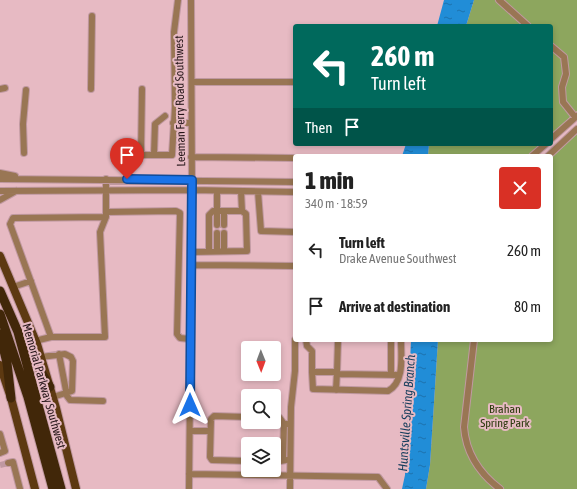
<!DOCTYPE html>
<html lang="en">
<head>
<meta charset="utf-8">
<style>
  :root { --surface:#fff; --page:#f2f2f2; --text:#222; --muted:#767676 }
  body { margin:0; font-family:"Asap Condensed",sans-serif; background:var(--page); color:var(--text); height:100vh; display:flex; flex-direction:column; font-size:15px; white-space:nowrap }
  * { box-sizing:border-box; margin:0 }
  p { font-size:13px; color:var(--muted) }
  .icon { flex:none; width:22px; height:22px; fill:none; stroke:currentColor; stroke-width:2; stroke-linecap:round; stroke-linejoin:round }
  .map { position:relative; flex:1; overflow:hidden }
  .panel { position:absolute; left:293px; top:154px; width:260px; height:188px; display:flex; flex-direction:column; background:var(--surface); border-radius:4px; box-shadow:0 2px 6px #0003 }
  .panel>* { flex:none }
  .guide { position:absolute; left:293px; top:24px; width:260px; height:122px; border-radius:4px; box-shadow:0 2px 6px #0003; background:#00695c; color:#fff; overflow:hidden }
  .needle { width:26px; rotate:179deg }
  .controls { position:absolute; left:241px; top:341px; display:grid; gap:8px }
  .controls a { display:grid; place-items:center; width:40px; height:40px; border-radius:4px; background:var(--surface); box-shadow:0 2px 6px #0003; font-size:20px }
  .pin { position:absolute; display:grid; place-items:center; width:34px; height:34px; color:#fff; margin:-41px -17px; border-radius:50% 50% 50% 0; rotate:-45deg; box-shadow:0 0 4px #0007 }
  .pin .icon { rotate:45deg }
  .me { position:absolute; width:44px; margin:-22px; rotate:0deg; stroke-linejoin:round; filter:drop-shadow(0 0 3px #0008) }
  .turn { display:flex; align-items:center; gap:14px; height:84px; padding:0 12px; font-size:18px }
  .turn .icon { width:52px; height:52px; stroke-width:2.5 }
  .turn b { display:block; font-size:28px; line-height:34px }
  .then { display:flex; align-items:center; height:38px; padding:0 12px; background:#0003; gap:8px; font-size:15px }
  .round { display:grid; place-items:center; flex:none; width:42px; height:42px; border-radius:4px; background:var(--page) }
  .head { display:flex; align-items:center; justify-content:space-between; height:68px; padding:0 12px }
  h1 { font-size:24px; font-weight:800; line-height:30px }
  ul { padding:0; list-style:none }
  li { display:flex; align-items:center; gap:12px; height:56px; padding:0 12px }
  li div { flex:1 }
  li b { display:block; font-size:15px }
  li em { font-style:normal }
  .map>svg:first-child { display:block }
  .green { fill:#8da65e }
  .water { fill:url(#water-ripples) }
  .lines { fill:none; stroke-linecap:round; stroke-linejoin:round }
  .minor-tunnel { stroke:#c099a1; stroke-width:6; stroke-dasharray:6 3; stroke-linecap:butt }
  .minor-casing { stroke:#c099a1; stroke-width:8 }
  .major-casing { stroke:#c099a1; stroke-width:10 }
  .highway-casing { stroke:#c099a1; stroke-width:11 }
  .minor { stroke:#997654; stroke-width:6 }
  .major { stroke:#5d3911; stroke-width:8 }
  .highway { stroke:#412709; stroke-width:9 }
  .route-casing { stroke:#114b97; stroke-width:10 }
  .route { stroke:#1a73e8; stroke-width:7 }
  .labels { text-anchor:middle; stroke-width:4; stroke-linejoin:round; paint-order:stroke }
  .street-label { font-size:12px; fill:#261619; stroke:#e7bac3 }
  .park-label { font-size:12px; fill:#2c3a0d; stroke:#e7bac3 }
  .water-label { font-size:13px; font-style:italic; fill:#153d5c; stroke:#e7bac3 }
</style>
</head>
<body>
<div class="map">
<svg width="577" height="489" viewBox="0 0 577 489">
  <defs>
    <pattern id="water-ripples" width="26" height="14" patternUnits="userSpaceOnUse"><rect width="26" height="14" fill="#218dd7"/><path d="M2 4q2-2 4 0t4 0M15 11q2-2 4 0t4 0" fill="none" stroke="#1d72ae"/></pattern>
  </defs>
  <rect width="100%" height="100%" fill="#e7bac3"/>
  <path class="green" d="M474,0H577V111L551,134V26H466Z
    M577,134V489H426L430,465L438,340H551V158Z
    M429,144H540L527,156H428Z"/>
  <path class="water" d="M444,0H474L466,26H437Z
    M406,144H429L428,156H402Z
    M411,340H438L430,465L426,489H402L405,475Z"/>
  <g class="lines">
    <path class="minor-tunnel" d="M0,465L8,463"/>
    <defs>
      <path id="minor" d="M499,0L528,26
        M551,46L564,57L566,74L562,87L563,102L575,117
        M192,82H295
        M0,89L5,88
        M91,89L92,16
        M173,123H191
        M551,139L577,116
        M24,153L23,124L26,90
        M127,155H172L175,107L174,32L178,0
        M141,155L142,89
        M154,155L155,124L165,116
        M532,156L546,144
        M548,156L577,129
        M191,157L295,158
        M0,173L15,176
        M0,179L295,182
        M0,191L192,190L295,192
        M258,192L261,231L295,232
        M0,200L16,191
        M224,211V225
        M106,212L176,211L180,213L177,334L180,338L190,339
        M217,225V191
        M209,251V215L213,211H242
        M217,251V233
        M224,251V233
        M192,252L247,251L246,214L242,211L241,191
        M192,265L295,266
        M13,287L31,281
        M51,337L10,224L13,218L106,217
        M306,340L307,346L312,351V372
        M338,340L337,372H312L313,389L388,391C405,382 401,356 401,340
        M474,340L464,427C466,454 479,473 500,489
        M35,341L51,337H105L100,232L106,217V179
        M59,354L67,396L70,400L103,401
        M41,357L65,354L71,357L73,361L72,391L53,397
        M337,374L399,375
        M391,374V340
        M336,390L337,372
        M248,417L214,416L211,419L210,457L212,460L248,461
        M274,417H279L284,424H287
        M190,431H210
        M0,434L5,451L0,453
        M283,460L284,424
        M8,463L13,462L20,489
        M189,474L378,477L387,489
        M275,474V462L286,460
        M189,489L192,190L191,0
        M290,489L291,407L295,371V340"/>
      <path id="major" d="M0,256L37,344L56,408L76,489
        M0,365L11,398L35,489"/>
      <path id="highway" d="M0,291L18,332L61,489
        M0,314L28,397L53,489
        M0,334L7,363L11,398
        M25,345L50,387"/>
    </defs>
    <use href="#minor" class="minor-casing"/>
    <use href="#major" class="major-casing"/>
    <use href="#highway" class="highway-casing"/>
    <use href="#minor" class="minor"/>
    <use href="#major" class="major"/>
    <use href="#highway" class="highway"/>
  </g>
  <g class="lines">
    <defs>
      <path id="route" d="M127,179L192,180L190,405"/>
    </defs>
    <use href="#route" class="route-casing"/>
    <use href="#route" class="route"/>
  </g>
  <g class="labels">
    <g class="street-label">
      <text transform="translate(180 101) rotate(-91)" y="4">Leeman Ferry Road Southwest</text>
      <text transform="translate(44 386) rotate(74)" y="4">Memorial Parkway Southwest</text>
    </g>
    <g class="park-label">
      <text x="505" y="413">Brahan<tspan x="505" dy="14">Spring Park</tspan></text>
    </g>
    <g class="water-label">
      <text transform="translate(406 413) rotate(-86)" y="5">Huntsville Spring Branch</text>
    </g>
  </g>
</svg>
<div class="controls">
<a><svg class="needle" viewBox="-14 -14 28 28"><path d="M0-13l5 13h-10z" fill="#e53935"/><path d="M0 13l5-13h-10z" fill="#767676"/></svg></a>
<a><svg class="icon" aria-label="search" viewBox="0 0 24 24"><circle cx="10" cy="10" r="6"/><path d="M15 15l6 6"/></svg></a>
<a><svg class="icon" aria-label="layers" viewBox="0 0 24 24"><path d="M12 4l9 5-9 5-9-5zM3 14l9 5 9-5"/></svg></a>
</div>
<div class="pin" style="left:127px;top:179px;background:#d93025"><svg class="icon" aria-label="arrive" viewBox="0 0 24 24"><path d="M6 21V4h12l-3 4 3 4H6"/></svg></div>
<svg class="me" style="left:190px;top:405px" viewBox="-20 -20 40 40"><path d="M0-17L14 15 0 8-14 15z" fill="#1a73e8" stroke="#fff" stroke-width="4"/></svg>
<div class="guide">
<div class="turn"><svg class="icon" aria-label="left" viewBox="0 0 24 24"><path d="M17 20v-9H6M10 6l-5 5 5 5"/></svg><div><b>260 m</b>Turn left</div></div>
<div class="then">Then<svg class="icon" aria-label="arrive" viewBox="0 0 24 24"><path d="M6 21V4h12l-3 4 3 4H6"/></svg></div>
</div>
<section class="panel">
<div class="head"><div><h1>1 min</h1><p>340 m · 18:59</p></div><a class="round" style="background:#d93025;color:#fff"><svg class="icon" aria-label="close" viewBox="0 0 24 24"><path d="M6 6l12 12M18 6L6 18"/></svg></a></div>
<ul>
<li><svg class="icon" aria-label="left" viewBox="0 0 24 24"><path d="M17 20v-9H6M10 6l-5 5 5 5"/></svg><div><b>Turn left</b><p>Drake Avenue Southwest</p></div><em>260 m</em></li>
<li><svg class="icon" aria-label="arrive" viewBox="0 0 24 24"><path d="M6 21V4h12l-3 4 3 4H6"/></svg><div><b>Arrive at destination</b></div><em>80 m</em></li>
</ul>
</section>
</div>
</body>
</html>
